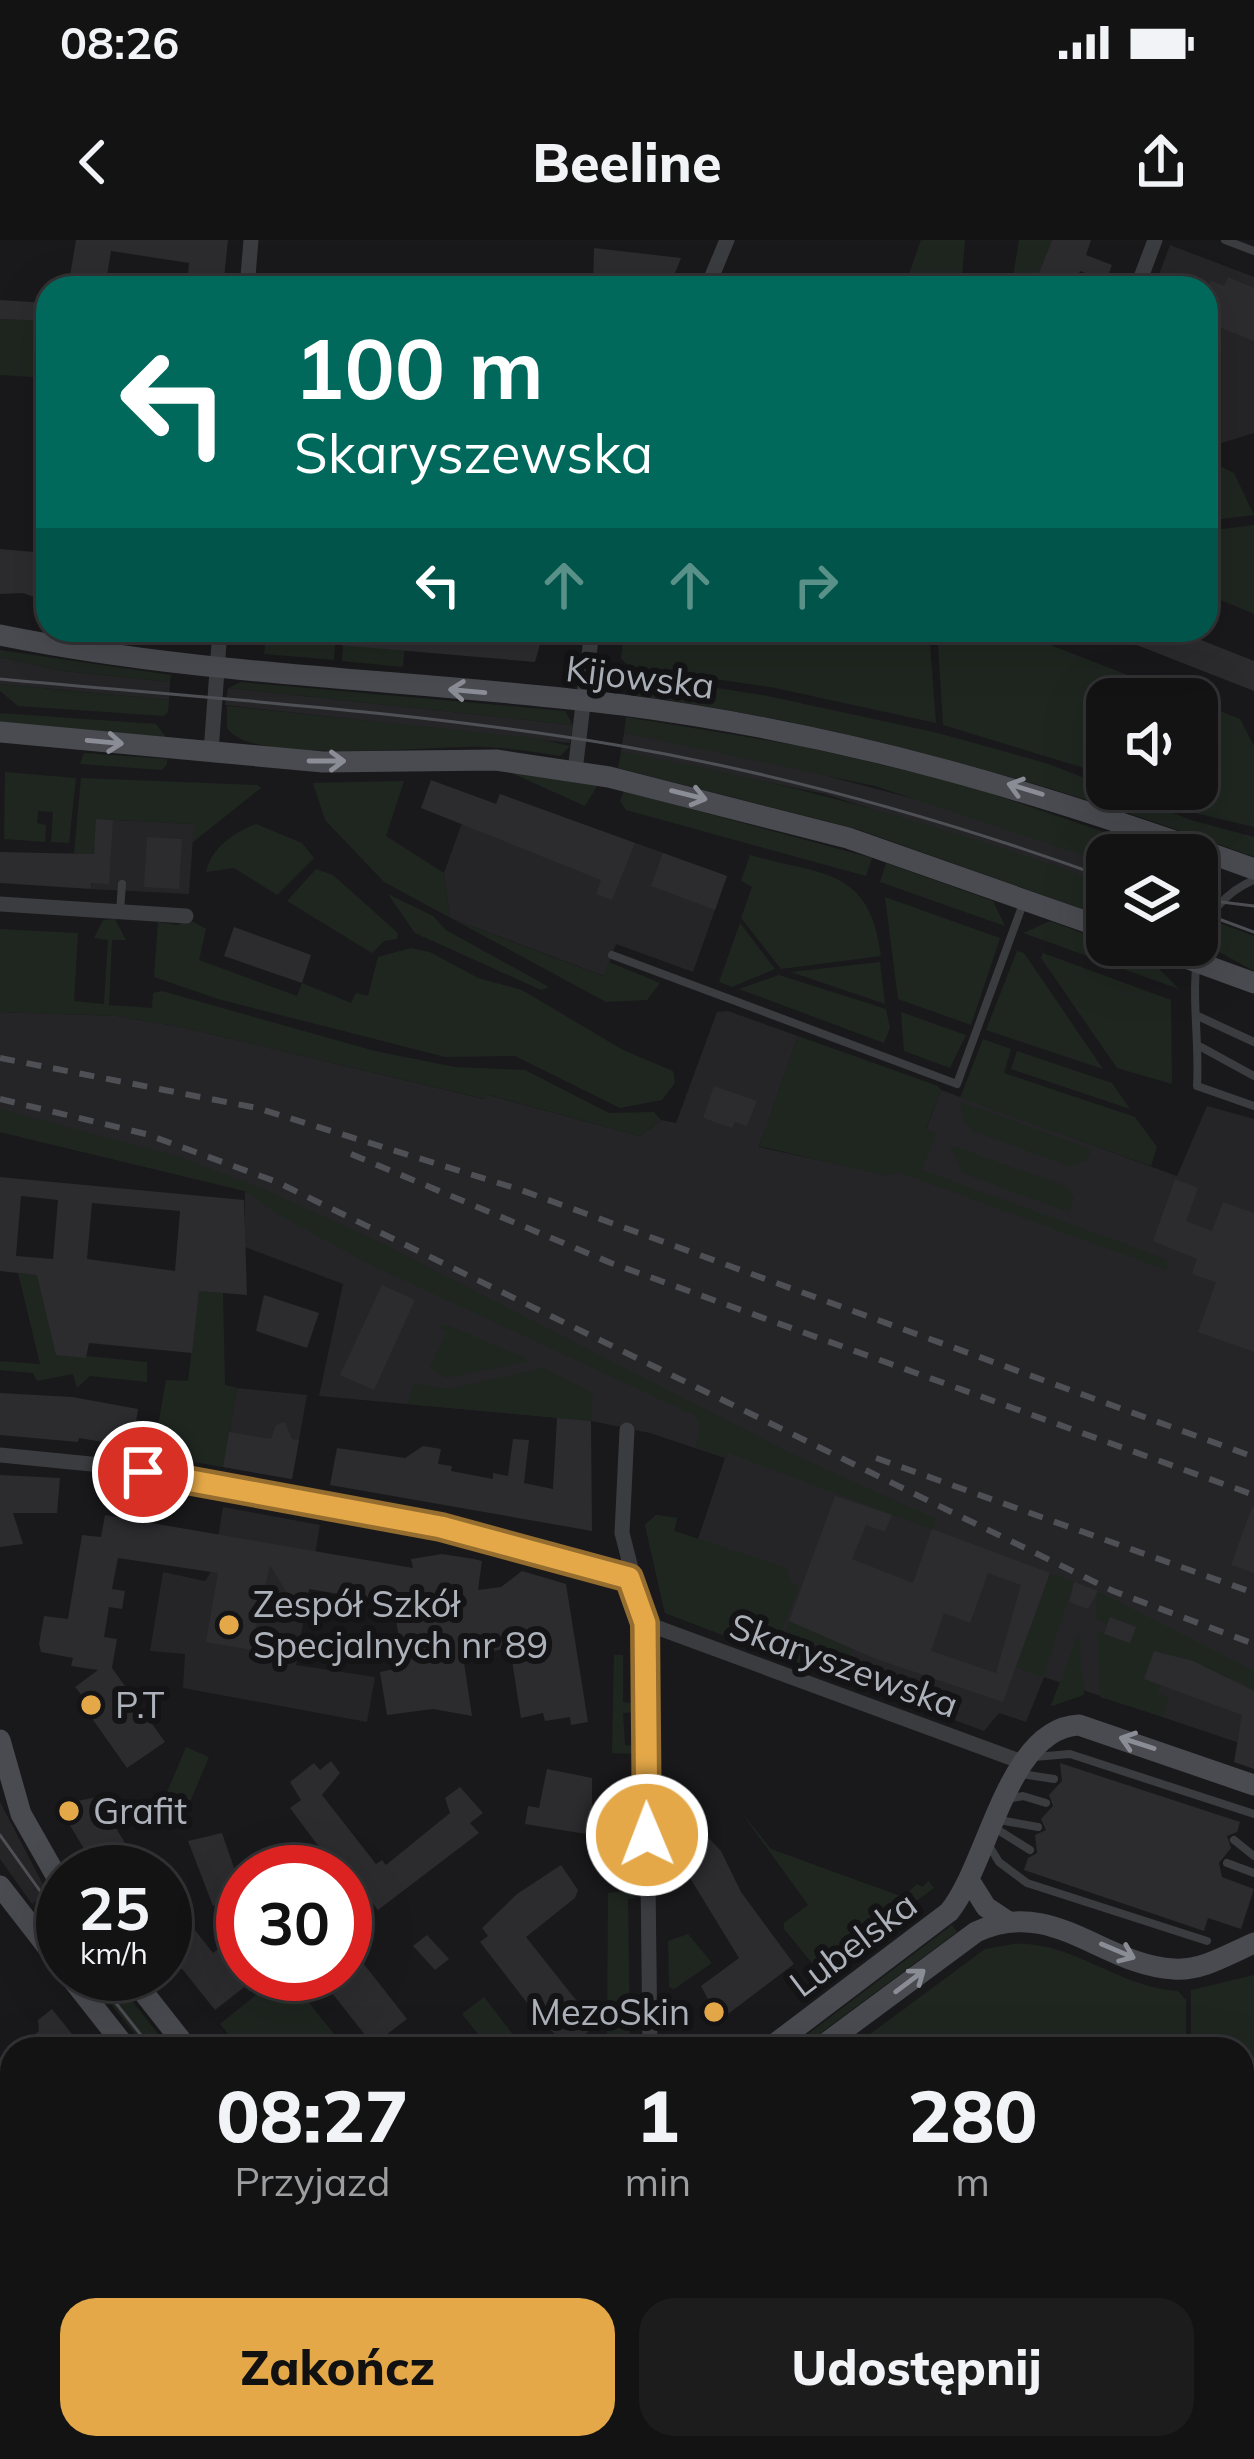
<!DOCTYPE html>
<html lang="pl">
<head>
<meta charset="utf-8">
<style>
  :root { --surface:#131314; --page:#1c1c1d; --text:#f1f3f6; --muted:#9d9ea0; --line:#323234; --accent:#e4a848 }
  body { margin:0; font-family:Mulish,sans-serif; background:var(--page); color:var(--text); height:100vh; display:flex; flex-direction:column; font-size:45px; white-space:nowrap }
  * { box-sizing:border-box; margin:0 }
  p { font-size:39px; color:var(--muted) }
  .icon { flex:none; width:66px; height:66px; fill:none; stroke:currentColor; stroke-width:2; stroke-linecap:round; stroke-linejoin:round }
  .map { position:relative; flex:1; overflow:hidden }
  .panel { position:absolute; left:0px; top:1797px; width:1254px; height:423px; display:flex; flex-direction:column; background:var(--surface); border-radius:36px 36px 0 0; box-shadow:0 12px 48px #0002,0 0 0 3px var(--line) }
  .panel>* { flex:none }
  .hud { position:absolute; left:36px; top:36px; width:1182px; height:366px; border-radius:36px; box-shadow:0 12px 48px #0002,0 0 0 3px var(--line); background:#00695c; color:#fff; overflow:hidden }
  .controls { position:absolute; left:1086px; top:438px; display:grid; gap:24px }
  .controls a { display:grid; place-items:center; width:132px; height:132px; border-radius:24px; background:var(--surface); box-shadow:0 12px 48px #0002,0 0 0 3px var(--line); font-size:60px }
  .speed { position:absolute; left:36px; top:1605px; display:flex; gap:24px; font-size:60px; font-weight:700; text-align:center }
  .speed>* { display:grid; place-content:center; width:156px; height:156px; border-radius:50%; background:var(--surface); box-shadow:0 12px 48px #0002,0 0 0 3px var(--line); line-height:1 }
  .speed small { font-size:30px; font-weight:400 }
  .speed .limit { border:18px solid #d22; background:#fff; color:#111 }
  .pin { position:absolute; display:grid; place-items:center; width:102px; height:102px; color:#fff; margin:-51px; border:6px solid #fff; border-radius:50%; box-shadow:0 3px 12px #0007 }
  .me { position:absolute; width:132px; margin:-66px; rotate:359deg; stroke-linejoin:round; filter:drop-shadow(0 0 9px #0008) }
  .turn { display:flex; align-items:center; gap:42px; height:252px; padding:0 60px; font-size:54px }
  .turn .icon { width:156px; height:156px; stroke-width:2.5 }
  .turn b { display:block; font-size:84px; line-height:102px }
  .lanes { display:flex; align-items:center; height:114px; padding:0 60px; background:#0003; justify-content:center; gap:60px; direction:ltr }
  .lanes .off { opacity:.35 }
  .eta { display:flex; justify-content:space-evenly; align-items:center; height:204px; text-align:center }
  .eta b { font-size:72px; font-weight:800; line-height:84px }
  .action { display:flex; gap:24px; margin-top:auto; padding:24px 60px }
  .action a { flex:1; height:138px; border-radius:36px; background:var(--accent); color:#111; font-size:48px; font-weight:800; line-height:138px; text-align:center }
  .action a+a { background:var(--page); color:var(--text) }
  .status { display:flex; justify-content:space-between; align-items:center; height:84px; padding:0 60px; background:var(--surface); direction:ltr }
  .status svg { height:33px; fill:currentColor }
  header { display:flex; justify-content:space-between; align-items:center; height:156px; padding:0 60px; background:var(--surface); font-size:54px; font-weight:800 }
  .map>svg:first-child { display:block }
  .built { fill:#252528 }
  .green { fill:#1f2620 }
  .building { fill:#2c2c2f; fill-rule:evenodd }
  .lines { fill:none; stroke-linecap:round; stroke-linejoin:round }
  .lane { stroke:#3b3c40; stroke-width:8 }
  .street { stroke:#3b3c40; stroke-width:15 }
  .secondary { stroke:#494b50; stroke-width:21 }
  .tram { stroke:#4e5055; stroke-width:3 }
  .rail { stroke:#4e5055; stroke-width:6; stroke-dasharray:15 12; stroke-linecap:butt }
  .oneway { stroke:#8a8d95 }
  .route-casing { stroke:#946d2f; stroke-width:30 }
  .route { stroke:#e4a848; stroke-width:21 }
  .poi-dot { fill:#e4a848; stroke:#141416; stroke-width:4.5 }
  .labels { text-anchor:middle; stroke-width:12; stroke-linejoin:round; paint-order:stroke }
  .street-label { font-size:36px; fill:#adb1ba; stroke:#141416 }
  .poi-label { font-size:36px; fill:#adb1ba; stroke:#141416; text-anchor:start }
</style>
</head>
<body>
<div class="status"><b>08:26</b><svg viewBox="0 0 49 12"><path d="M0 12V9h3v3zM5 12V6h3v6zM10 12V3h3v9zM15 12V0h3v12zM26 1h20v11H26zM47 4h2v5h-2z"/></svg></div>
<header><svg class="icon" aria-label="back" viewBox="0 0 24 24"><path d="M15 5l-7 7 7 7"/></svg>Beeline<svg class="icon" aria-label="share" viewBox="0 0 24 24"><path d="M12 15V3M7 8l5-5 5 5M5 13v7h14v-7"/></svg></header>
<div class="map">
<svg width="1254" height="2219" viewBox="0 0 1254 2219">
  <rect width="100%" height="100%" fill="#19191b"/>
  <path class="built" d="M1170,5L1254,37V193L1206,208V48H1154Z
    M0,417L63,431L170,442L169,460L0,444Z
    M228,448L573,485L570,503L225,465Z
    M624,493L763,519L937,565L1107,623V644L825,554L621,512Z
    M500,554L727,636L693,732L616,704L604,736L450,678L444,633L472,555L496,564Z
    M96,579L194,584L189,654L91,649Z
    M728,771L798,796L759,907L887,935L898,932L935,893L926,890L941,850L1177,936L1207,866L1254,879V1508L1044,1437L1026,1482L999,1473L984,1491L665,1373L645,1285L656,1275L677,1278L674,1291L698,1299L725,1218L650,1193L591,1181L319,1156L343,1044L245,1007V951L0,892V772L117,776L181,787L484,859L488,855L640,896L661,880L676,883L717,772Z
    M237,1148L307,1155L292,1239L223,1227Z
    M223,1267L320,1285L296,1425L375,1437L367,1482L183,1448L185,1414L150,1411L163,1332L205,1341L213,1329Z
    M0,1562L47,1652L32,1664L0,1619Z
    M12,1865V2208H226L212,2219L0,2216V1875Z
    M1242,2153L1254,2158L1252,2219H556L548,2208H1242Z"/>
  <path class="green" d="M921,0H965L961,48H904Z
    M1019,0H1052L1033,48H1011Z
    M0,79L48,81V138L0,135Z
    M1212,222L1234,233L1254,275L1206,281V224Z
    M1254,285V374L1206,354V291Z
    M624,390H929L936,483L775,448L628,426L621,418Z
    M937,390H1012L1189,459H1107V535L943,485Z
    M266,398L335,404L334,420L264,414Z
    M343,405H405L403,427L342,421Z
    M0,410L171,435L170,442L63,431L0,417Z
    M643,437L763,455L938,493L1049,524L1191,580L1254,597V617C1050,543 848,485 633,455L634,444Z
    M240,442L565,471L573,485L229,448Z
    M0,444L169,460L168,472L164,476L18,466L0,451Z
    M1197,462L1240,479L1254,506V587L1199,574L1139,549H1197Z
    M227,466L534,498L570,506L560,516C535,512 510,508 485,507C438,505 250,526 227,488Z
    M0,473L156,484L166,497L0,482Z
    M626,477L801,506L963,544L1172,615H1107V623L875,546L624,493Z
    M621,512C788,541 947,587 1107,644V678L857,589L618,528Z
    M84,513L167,519V524L162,530L80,524Z
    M507,531L597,546L585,566Z
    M5,532L76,538L69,603L51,602L53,572L38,571L37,583L46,585L45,602L4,599Z
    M81,538L258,545L261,548L193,602V584L97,579L93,617L74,613Z
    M404,541L386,596L444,633L450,678L603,736L609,722L660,743L647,760L606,762L384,642L325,580L313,543Z
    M624,551L872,618L866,636L626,570L620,561Z
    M256,584L302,603L314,618L277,655L234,628L206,632C212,607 233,593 256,584Z
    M750,615C825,636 870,628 881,716L781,729L741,678L752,647L741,641Z
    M886,623L993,661L1005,686L880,642Z
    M316,629L333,635L398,693L397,699L384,701L372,713L287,661Z
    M388,654L433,676L446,690L549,747L541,750L415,693Z
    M885,657L1000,698L971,785L898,759Z
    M115,679L126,700H112L109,765L152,768L153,753L162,751L375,811L455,827L525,830L609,873L654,872L661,880L640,896L489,855L485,859L181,787L117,776L0,772V689L78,693L74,761L104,764L108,700L94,698L103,680Z
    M190,680L206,689L199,720L297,756L302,743L351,763L356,753L368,756L378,717L411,708L430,712L478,738L522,750L623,810L673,831L675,843L662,860L620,868L515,816L445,817L218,759L154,737L158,682L177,685Z
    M1050,681L1147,717L1179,749L1023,693Z
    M1217,682L1254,696V731L1219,712Z
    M740,683L775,729L732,747L719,742Z
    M1017,711L1024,713L1103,829L986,790Z
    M1043,713L1171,760L1172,844L1117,828L1041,718Z
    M880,722L885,764L791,732Z
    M779,735L886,769L890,788L884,803L739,749Z
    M901,772L966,795L950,828L904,811Z
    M798,796L938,846L941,850L926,889L936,893L922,930L1161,1017L1168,1021L1166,1030L898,932L887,936L759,906Z
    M983,799L1011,809L1004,833L1135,877L1157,907L1151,926L960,858Z
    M1017,811L1112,843L1130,869L1011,829Z
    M960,862L1092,909L1087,921L1069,926L973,891L963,882Z
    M0,869L180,917L261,948L378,1001L790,1213L936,1279L933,1290L728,1213L726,1218L696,1208L700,1184L694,1175L371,1025L277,974L245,951L0,892Z
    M950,905L1066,946L1074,959L1069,972L962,933Z
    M18,1033L223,1053L225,1145L237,1148L223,1227L153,1215L166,1140L188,1141L196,1072L43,1058L86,1116L147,1122V1142L90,1136L77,1148L73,1134L37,1141L33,1133L0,1130V1121L40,1124Z
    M448,1085L527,1119V1122L445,1138L430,1128L446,1092L438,1087Z
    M543,1128L593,1153L591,1181L407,1164L414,1143L448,1149Z
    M656,1275L677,1278L674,1291L787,1328L791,1342L799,1347L772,1414L665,1373L645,1285Z
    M1050,1333L1074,1342L1043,1437L1016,1427Z
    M1097,1351L1254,1431V1453L1245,1449L1246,1444L1154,1411L1145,1439L1160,1445L1158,1453L1169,1458L1163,1477L1100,1457L1097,1391L1130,1403L1136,1387L1111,1377L1107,1384L1096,1379Z
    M789,1381L853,1409L841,1439L776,1415Z
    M1079,1392L1084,1455L1052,1466L1051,1465Z
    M614,1415H623V1462L638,1464L635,1472L623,1473L625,1505L636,1506V1514L612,1513Z
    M186,1507L209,1517L190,1562L167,1552Z
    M609,1557H625L626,1607L640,1609V1631L634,1636L608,1627Z
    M741,1572L771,1609L903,1657L917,1644L922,1647L929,1641L934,1648L823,1729L816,1728L784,1689V1683L808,1665Z
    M627,1651L636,1658L628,1659L630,1804L643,1809H607L608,1653Z
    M952,1685L957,1692L799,1809H788Z
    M688,1694L712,1723L674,1749L669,1747L668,1701Z
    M1014,1704C1073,1701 1119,1748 1178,1751L1186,1760V1809L854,1806L985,1709Z
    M87,1734H111L170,1809H147Z
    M282,1734H286L346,1809H240L220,1784Z
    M1254,1735V1878L1242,1873V1809H1191V1750Z
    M484,1757L514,1796L490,1809L462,1774Z"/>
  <path class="building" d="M76,0H228L223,48H187L189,23L111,11L105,48H68Z
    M1052,0H1091L1086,15L1112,25L1106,41L1080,31L1073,48H1033Z
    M594,8L681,18L669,48H593Z
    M1228,37L1254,48V101L1206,82L1210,40L1224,46Z
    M0,60L48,63V81L0,79Z
    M38,277L48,278V362L23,353L0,354V309L34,312Z
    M294,390H544L535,422L293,401Z
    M1176,390L1254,421V451L1101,391Z
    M431,540L496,564L500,554L635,603L612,660L596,654L601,640L421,568Z
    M96,579L113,580L109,644L91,643V649L0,643V612L94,614Z
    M147,597L182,599L179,649L144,647Z
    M663,613L727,636L715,670L651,646Z
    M234,687L311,715L302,743L224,716Z
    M714,846L757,861L747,886L735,882L732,888L703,878Z
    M0,937L244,960L247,1055L199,1051L192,1113L89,1103L86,1118L56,1115L37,1035L0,1031ZM21,956L58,960L53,1019L16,1016ZM92,963L180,971L175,1031L87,1019Z
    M1175,939L1198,948L1186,981L1212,991L1223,962L1254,973V1112L1198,1092L1216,1042L1192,1034L1197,1019L1153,1001Z
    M382,1045L415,1060L374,1150L340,1135Z
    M264,1055L319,1073L307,1108L256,1091Z
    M0,1153L72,1157L138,1169L132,1207L79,1198L78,1202L0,1195Z
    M557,1178L591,1181L592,1291L330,1245L337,1208L405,1218L423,1206L441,1209L438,1224L452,1226L451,1231L493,1239V1233L508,1236L513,1199L529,1200L524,1243L553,1249Z
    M285,1182L292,1199L299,1200L292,1239L223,1227L229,1192L271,1199L276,1185Z
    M0,1235L60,1238L57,1273H13L23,1304L0,1307Z
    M835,1256L892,1275L885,1292L866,1285L852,1319L913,1343L932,1289L1050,1333L1003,1462L876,1419L789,1381ZM988,1333L1021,1345L996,1433L931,1411L944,1373L970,1383Z
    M1252,1267L1254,1268V1333L1231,1325Z
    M105,1275L413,1328L411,1319L442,1314L474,1319L482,1321L478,1350L501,1347L522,1331L566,1344L588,1482L571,1485L570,1477L545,1481L543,1473L521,1478L510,1408L463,1416L472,1476L433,1469L387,1475L380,1432L404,1427L393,1363L309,1349L307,1358L288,1355L270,1325L251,1410L206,1402L218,1333L118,1318L112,1349L125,1351L122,1369L109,1367L104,1397L117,1399L112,1428L165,1502L127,1528L79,1460L83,1457L75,1447L98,1430L71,1426L73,1418L41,1412L39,1404L44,1376L68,1379L82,1295L101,1297Z
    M1074,1342L1098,1351L1088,1369L1069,1362Z
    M1110,1377L1136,1387L1130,1403L1104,1394Z
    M1154,1411L1193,1421L1254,1451V1529L1234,1522L1242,1475L1144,1439Z
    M331,1521L340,1533L322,1555L376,1624L382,1620L386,1625L450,1573L445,1558L460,1547L483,1573L470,1583L479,1593L378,1670L335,1617L328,1619L290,1568L301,1560L290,1542L314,1523L320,1530Z
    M1060,1523L1240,1582L1237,1592L1227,1596L1231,1608L1219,1623L1222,1637L1254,1649L1241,1689L1208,1678L1204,1691L1024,1630L1028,1618L1037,1613L1035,1595L1046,1590L1041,1579L1053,1566L1049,1555L1062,1541Z
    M547,1529L592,1538V1595L525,1584L528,1566L539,1568Z
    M97,1557L125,1603L149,1632H99L87,1614L58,1565Z
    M702,1591L721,1611L741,1652L794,1724L716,1783L706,1769L711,1765L701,1746L739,1718L679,1620L684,1616L676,1605Z
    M222,1593L243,1654L213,1666L188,1601Z
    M561,1625L578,1650L575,1658L526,1697L591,1779L592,1788L570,1808L542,1782L480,1702L488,1696L482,1688L517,1654Z
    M165,1652L213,1713L243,1690V1734H261L215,1770L183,1730L165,1720Z
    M427,1695L449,1719L435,1730L413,1706Z
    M345,1700L407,1779L373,1805L317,1734H345Z
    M52,1769L84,1809H17L39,1791L38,1780Z"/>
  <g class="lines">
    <path class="lane" d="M1225,0L1254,11
      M1254,640C1170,676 1202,773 1197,846L1254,866
      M120,671L122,644
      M612,715L957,844L1024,661
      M1200,777L1254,802
      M1201,807L1254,836
      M1034,1517L1070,1514L1254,1574
      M1021,1534L1054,1539
      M1007,1559L1023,1556L1046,1563
      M999,1580L1038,1587
      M995,1588L1030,1610
      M1234,1600L1254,1616
      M988,1604L999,1622L1027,1643L1207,1701
      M1227,1623L1254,1633
      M1242,2041L1254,2047"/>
    <path class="street" d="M247,48L251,0
      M707,48L727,0
      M1137,48L1155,0
      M211,512L220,390
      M575,531L592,390
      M0,664L186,676
      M627,1190L622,1293L645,1383L650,1809
      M0,1215L101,1225L441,1287L629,1338
      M645,1383L1022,1522
      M1242,2138L1254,2144
      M256,2219L271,2208"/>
    <path class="secondary" d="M0,395C206,437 415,439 623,465C851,495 1039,552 1254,629
      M0,492L323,522L496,520L609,537L848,598L1107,689
      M1150,705L1254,743
      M0,1500L21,1574L63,1648
      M971,1643L986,1667L1007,1681
      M0,1646L63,1727
      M68,1734L127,1809
      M129,1734L188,1809
      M768,1809L949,1672C989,1623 1007,1488 1079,1485L1254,1545
      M818,1809L976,1692C1053,1656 1101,1725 1174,1729C1202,1731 1229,1714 1254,1703
      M436,2208L445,2219
      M506,2208L514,2219"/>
    <path class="tram" d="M0,439C204,458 413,471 616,505C784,534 947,580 1107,638
      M1197,659L1254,666
      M1197,671L1254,692
      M0,1595L63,1683
      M93,1734L152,1809
      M465,2208L474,2219"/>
    <path class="rail" d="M0,818L257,868L521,950L1254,1217
      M0,859L146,894L277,942L1113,1351L1254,1404
      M351,914L611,1023L1254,1255
      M876,1218L1254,1353"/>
  </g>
  <defs><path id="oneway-shaft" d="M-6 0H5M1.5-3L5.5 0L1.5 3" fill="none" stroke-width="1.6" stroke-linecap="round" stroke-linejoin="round" transform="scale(3)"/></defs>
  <g class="oneway">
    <use href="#oneway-shaft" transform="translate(467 451) rotate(-175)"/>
    <use href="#oneway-shaft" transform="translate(105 502) rotate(5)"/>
    <use href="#oneway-shaft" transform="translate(327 521)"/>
    <use href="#oneway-shaft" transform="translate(1025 549) rotate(-163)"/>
    <use href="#oneway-shaft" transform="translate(689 555) rotate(14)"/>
    <use href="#oneway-shaft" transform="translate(1137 1503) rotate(-162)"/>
    <use href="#oneway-shaft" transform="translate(1118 1711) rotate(23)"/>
    <use href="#oneway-shaft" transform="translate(910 1741) rotate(-37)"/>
  </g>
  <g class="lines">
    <defs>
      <path id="route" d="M143,1232L441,1287L629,1338L645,1383L647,1595"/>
    </defs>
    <use href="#route" class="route-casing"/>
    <use href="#route" class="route"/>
  </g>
  <g class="poi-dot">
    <circle cx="229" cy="1385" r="12"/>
    <circle cx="91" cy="1465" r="12"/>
    <circle cx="69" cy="1571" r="12"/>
    <circle cx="714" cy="1772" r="12"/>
  </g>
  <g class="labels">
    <g class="street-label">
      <text transform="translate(640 437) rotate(7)" y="13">Kijowska</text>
      <text transform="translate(844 1425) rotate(20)" y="13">Skaryszewska</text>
      <text transform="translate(853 1704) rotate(-37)" y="13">Lubelska</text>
    </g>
    <g class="poi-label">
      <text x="253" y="1377">Zespół Szkół<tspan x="253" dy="41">Specjalnych nr 89</tspan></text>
      <text x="115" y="1478">P.T</text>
      <text x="93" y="1584">Grafit</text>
      <text x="690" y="1785" text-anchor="end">MezoSkin</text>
    </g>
  </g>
</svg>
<div class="controls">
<a><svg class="icon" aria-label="sound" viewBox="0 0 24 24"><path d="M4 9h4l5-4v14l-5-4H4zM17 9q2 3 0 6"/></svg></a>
<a><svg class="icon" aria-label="layers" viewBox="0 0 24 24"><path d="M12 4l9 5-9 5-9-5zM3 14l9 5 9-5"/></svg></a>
</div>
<div class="speed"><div>25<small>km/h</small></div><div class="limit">30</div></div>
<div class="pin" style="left:143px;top:1232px;background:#d93025"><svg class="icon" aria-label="arrive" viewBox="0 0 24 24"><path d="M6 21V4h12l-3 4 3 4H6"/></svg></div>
<svg class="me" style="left:647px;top:1595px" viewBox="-20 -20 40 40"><circle r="17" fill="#e4a848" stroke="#fff" stroke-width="3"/><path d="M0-11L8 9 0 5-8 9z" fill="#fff"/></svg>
<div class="hud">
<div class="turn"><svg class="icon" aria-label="left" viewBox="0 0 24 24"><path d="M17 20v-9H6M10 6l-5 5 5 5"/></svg><div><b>100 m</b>Skaryszewska</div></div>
<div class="lanes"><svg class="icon" aria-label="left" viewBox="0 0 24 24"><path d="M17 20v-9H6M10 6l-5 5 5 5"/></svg><svg class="icon off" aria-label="ahead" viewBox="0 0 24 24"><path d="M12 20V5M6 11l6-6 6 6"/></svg><svg class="icon off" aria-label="ahead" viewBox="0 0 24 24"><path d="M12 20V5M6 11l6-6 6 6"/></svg><svg class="icon off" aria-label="right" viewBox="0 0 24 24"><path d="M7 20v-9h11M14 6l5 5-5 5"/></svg></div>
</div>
<section class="panel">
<div class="eta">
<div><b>08:27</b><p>Przyjazd</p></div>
<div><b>1</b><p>min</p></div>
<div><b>280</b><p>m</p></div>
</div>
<div class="action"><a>Zakończ</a><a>Udostępnij</a></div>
</section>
</div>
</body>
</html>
